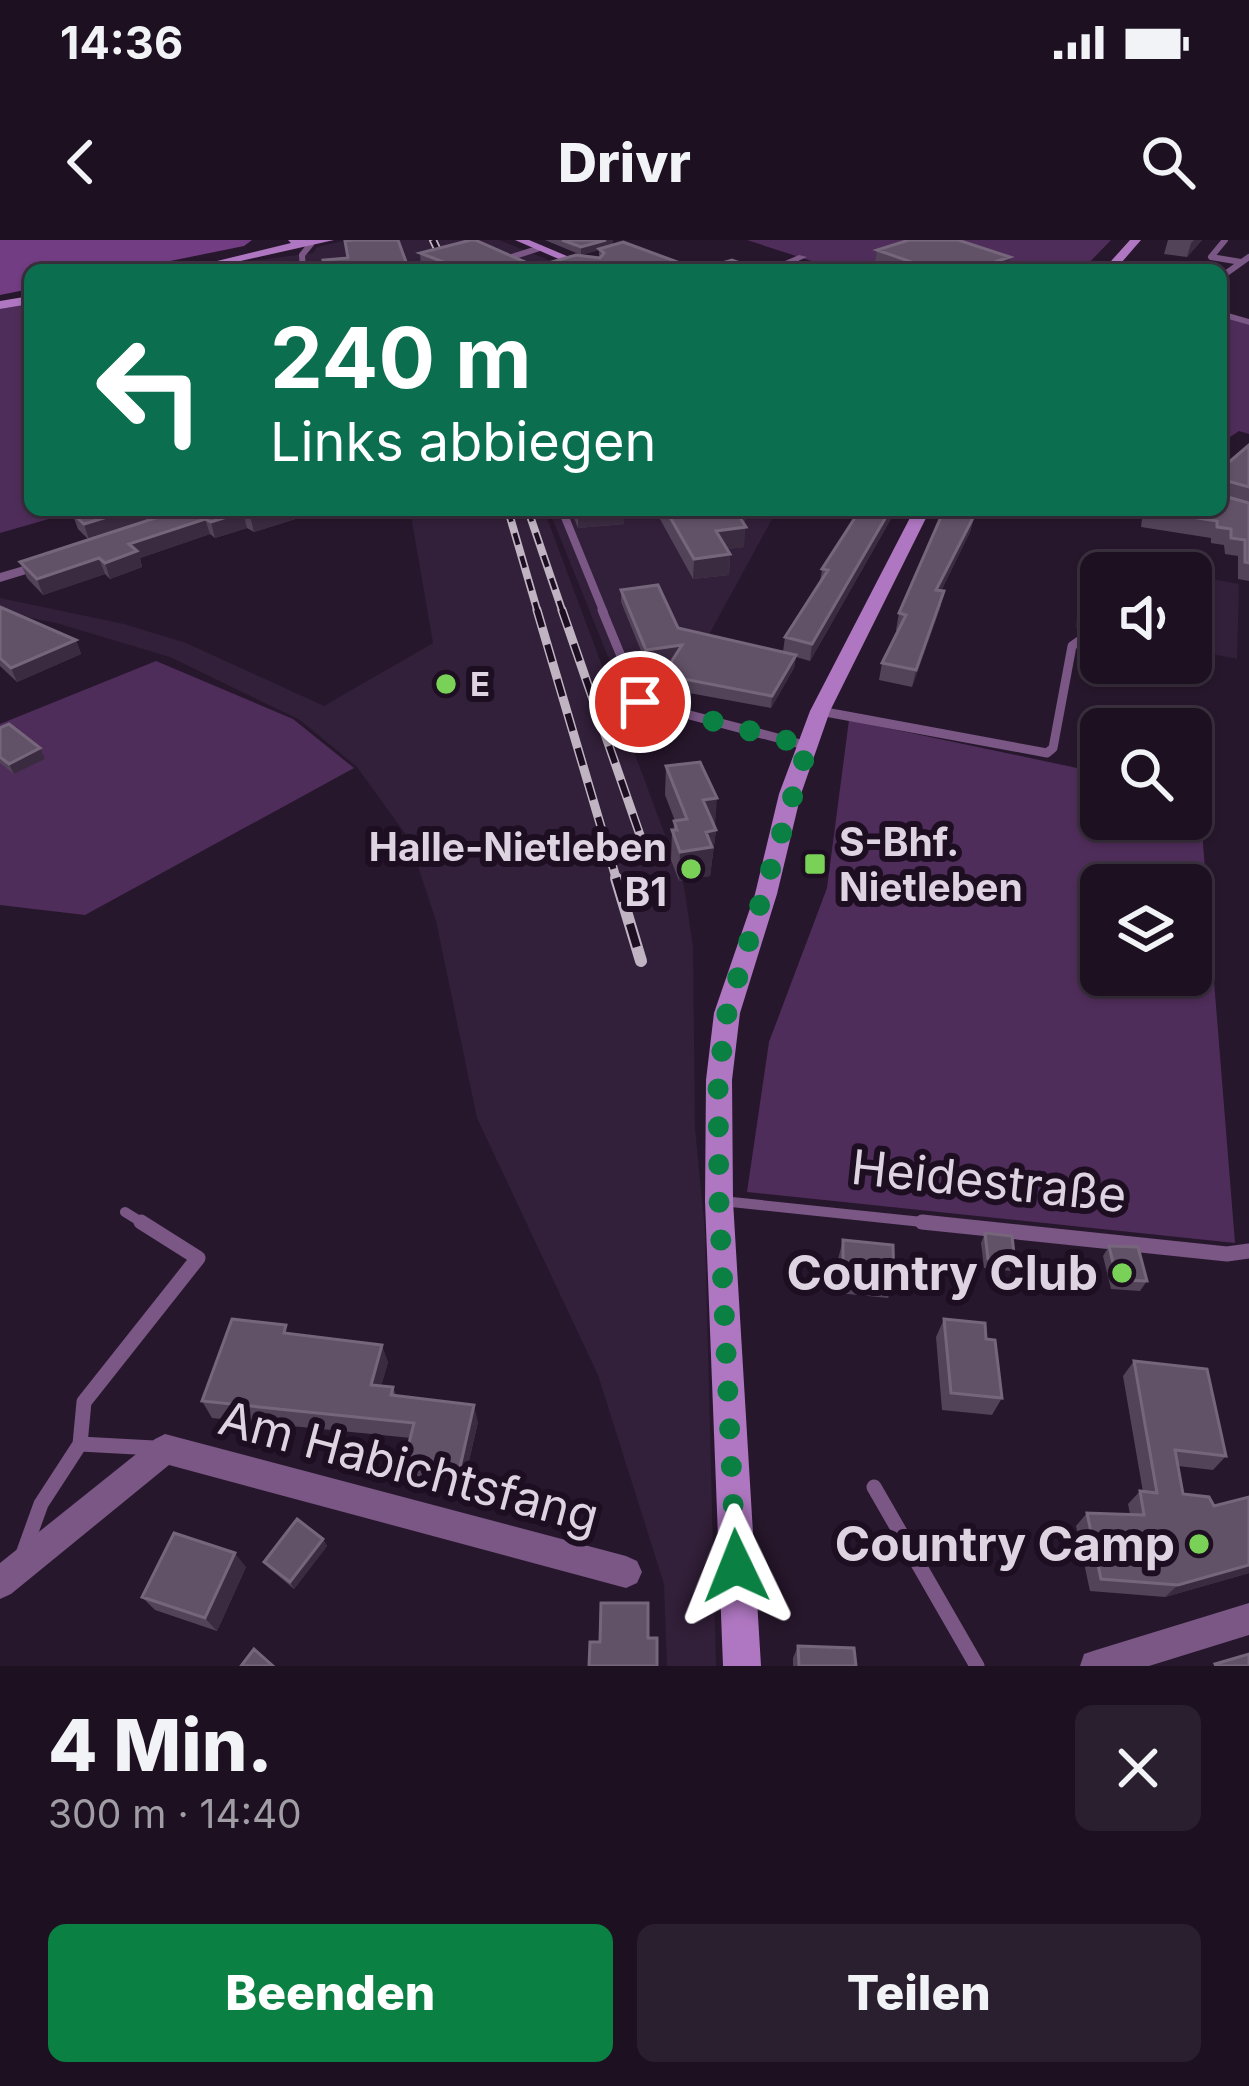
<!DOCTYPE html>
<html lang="de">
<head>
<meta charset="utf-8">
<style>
  :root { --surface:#1d1121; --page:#2a1f2e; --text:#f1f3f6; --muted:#a09da5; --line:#3b313f; --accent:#0b8043 }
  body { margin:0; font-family:Inter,sans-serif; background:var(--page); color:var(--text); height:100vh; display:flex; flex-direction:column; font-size:45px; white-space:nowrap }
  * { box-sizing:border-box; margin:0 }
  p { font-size:39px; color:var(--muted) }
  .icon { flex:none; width:66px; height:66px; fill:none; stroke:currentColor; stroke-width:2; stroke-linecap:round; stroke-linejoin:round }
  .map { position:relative; height:1426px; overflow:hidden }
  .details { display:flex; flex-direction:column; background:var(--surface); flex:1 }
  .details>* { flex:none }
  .banner { position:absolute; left:24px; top:24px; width:1203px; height:252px; border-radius:18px; box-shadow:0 3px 9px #0004,0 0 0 3px var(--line); background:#0b6e4f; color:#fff; overflow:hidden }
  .buttons { position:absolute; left:1080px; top:312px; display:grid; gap:24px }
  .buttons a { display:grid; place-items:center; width:132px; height:132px; border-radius:18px; background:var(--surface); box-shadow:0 3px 9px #0004,0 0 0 3px var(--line); font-size:60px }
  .pin { position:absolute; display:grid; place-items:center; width:102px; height:102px; color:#fff; margin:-51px; border:6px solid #fff; border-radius:50%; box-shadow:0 3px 12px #0007 }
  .me { position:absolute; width:132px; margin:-66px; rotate:358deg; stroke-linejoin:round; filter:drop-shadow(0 0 9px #0008) }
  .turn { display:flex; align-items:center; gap:42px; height:252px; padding:0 48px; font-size:54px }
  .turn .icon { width:156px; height:156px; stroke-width:2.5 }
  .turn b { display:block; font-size:84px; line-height:102px }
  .round { display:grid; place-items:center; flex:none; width:126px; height:126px; border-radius:18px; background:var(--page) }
  .head { display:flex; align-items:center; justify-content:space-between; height:204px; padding:0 48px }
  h1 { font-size:72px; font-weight:800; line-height:90px }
  .action { display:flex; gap:24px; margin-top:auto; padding:24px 48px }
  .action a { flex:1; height:138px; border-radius:18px; background:var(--accent); color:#fff; font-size:48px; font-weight:800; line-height:138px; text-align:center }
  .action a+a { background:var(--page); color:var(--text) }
  .status { display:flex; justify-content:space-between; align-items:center; height:84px; padding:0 60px; background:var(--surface); direction:ltr }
  .status svg { height:33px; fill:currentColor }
  header { display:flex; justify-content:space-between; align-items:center; height:156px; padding:0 48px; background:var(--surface); font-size:54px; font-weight:800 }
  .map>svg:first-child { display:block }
  .built { fill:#321f39 }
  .green { fill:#4f2d5a; fill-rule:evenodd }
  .forest { fill:#723d82 }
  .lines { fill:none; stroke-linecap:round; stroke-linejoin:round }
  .lane-far4 { stroke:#7a5785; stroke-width:6 }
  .lane-far3 { stroke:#7a5785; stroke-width:8 }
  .lane-far2 { stroke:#7a5785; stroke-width:9 }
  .lane-far1 { stroke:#7a5785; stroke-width:10 }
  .lane { stroke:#7a5785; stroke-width:15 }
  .street { fill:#7a5785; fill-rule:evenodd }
  .secondary { fill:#af77c1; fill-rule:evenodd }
  .rail-far2-casing { stroke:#c0b4c3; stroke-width:8 }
  .rail-far1-casing { stroke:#c0b4c3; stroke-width:9 }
  .rail-casing { stroke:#c0b4c3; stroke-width:12 }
  .rail-far2 { stroke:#1d0e22; stroke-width:4.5; stroke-dasharray:12; stroke-linecap:butt }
  .rail-far1 { stroke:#1d0e22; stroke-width:6; stroke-dasharray:18; stroke-linecap:butt }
  .rail { stroke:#1d0e22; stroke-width:8; stroke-dasharray:24; stroke-linecap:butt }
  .wall { fill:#534359 }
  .shaded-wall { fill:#3b2b41 }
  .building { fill:#625268; stroke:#76667b; stroke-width:3 }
  .route { stroke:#0b8043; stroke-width:21; stroke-dasharray:0 37.8 }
  .poi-dot { fill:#7ad157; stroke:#1d0e22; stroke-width:4.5 }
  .labels { text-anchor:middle; stroke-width:12; stroke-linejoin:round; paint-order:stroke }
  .far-poi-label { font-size:33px; font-weight:bold; fill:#ded3e1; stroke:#1d0e22; text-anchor:start }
  .poi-label { font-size:39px; font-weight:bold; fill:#ded3e1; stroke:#1d0e22; text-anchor:start }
  .near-street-label { font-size:48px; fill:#ded3e1; stroke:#1d0e22 }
  .near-poi-label { font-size:48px; font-weight:bold; fill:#ded3e1; stroke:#1d0e22; text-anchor:end }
</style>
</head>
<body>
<div class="status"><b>14:36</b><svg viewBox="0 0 49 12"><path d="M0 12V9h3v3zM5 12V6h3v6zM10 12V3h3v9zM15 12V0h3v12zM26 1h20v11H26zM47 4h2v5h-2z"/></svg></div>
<header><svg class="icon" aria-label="back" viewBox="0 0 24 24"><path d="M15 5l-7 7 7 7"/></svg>Drivr<svg class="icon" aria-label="search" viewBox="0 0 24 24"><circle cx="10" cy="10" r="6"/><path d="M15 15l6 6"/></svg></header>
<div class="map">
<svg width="1249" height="1426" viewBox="0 0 1249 1426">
  <rect width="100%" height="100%" fill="#27172c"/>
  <path class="built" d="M348,0H499L574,30H250L249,21L313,13L317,7Z
    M410,270H544L684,646L693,707L695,888L705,991L716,1426H667L664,1344L598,1135L477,878L436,681L409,599L357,527L300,480L170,417L56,383L0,372V358L124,384L186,403L324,466L433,403Z
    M549,270H777L693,424L674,422L649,460L627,464Z
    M1087,315L1181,333H1101V393L1075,388Z
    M1191,335L1239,344L1237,419L1191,410Z"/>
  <path class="green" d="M747,0H1111L1082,30H839Z
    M30,64V270H80L0,293V69Z
    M1221,77L1249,85V194L1239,191L1221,203Z
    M156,421L293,479L354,528L85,675L0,665V484Z
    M849,480L1101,533V579H1191V552L1199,554L1235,1003L747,952L769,802L827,648ZM1101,645H1191V735H1101Z"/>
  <path class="forest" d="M0,0H252L244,6L126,30H30V49L0,55Z"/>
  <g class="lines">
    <path class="lane-far4" d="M1225,0L1211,17L1241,22
      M505,19L540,8
      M303,30L302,15L311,4
      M1221,37L1249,17"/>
    <path class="lane-far3" d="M562,270L604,373"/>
    <path class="lane-far2" d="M602,370L640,462L808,506
      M820,471L1047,513L1053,508L1072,406L1089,394"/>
    <path class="lane-far1" d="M722,961L951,985
      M125,972L146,985"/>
    <path class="lane" d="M141,982L198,1018L84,1162L80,1204L154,1208
      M922,982L1227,1014L1249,1011
      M874,1247L977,1426
      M23,1314L41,1264L80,1204"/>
    <path class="street" d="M799,15L807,17L778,30H764Z
      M1221,71L1249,79V85L1221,77Z
      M51,318L58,322L56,325L0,342V333Z
      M165,1194L626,1316L637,1321L642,1332L637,1343L626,1348L169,1225L11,1354L0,1359V1323L155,1199Z
      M1249,1363V1395L1149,1426H1080L1084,1414L1096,1410Z"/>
    <path class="secondary" d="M288,0H334L201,30H180L291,3Z
      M515,0H529L600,30H584Z
      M1130,0H1141L1115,30H1103Z
      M30,56V64L0,69V61Z
      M914,270H930L830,471L801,554L777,654L740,773L732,840L733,961L761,1426H723L705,961L706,840L714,773L755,654L779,554L810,471Z"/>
    <defs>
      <path id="rail-far2" d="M433,0L447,30
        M508,270L538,373
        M528,270L563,373"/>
      <path id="rail-far1" d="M537,370L617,641
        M562,370L641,598"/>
      <path id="rail" d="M616,638L641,721"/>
    </defs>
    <use href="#rail-far2" class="rail-far2-casing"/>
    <use href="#rail-far1" class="rail-far1-casing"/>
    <use href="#rail" class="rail-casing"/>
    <use href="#rail-far2" class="rail-far2"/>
    <use href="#rail-far1" class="rail-far1"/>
    <use href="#rail" class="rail"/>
  </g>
  <path class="wall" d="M545,0H613V5L699,30H759H432L421,26L420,13L525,22L526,30L599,18V10L581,15Z
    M1168,0H1202L1187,17L1164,14Z
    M877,10L1008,30H874Z
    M1249,205V341L1238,339V316L1225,314L1224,305L1211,303V298L1141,287L1143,270H1221V229Z
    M82,270H307L308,275L254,292L247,288L215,298L210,294L140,318L142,327L110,339L105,334L43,355L27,338L20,322L89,300L78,289L72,273Z
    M571,270H624V284L578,288Z
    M655,270H745L744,307L727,309L730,314L729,335L693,339Z
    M860,270H896L810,421L796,417L794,428L771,468L662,448L663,435L673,419L646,423L621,362V350L678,388L783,412L785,397L820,342L822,329Z
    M944,270H976L970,292L941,351H944L940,368L912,447L879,440L882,423L898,391L896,390L899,373Z
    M0,367L76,400L81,414L17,442L0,426Z
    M0,488L45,519L14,534L0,523Z
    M666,526L716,590L710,636L679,641L671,620L672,590H673L675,581L665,555Z
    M985,993L1015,1022L1011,1031L984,1028L981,1003Z
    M843,1000L894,1040L888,1058L838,1053V1019Z
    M1109,1006L1147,1041L1140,1051L1111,1049L1103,1016Z
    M944,1079L986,1099L1002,1158L992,1175L942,1170L936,1097Z
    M290,1093L388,1122L381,1146L393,1147L396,1156L478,1182L464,1242L411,1235L405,1219L411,1198L212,1178L202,1161Z
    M1134,1121L1226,1216L1213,1230L1178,1226L1183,1254L1214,1266L1249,1257V1333L1165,1357L1090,1351L1076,1286L1087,1273L1130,1274L1128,1264L1140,1251L1143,1252L1123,1136Z
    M323,1299L327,1306L294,1349L269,1328L264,1322Z
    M246,1327L217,1391L155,1370L142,1357Z
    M798,1406L856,1426H793V1418Z"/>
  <path class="shaded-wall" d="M606,0H613V6L581,15V7Z
    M1194,0H1202L1187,17L1191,3Z
    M1010,17L1008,30H971Z
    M525,22L526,30H497Z
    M130,270H185L89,300L84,284Z
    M270,270H307L308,275L254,292L250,276Z
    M578,270H624V284L578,288Z
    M734,270H745L744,307L715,311L716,291Z
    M890,270H896L810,421L812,404Z
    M972,270H976L967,290L974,276L970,292L933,367L936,350Z
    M243,272L247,288L215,298L211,282Z
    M205,279L210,294L140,318L142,327L110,339L105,323L129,304Z
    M730,314L729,335L693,339L694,319Z
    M99,318L105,334L43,355L37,339Z
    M944,351L940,368L912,447L916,430Z
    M76,400L81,414L17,442L11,428Z
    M682,405V418L646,423V410Z
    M796,415L794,428L771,468L772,456Z
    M40,508L45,519L14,534L9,524Z
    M717,558L715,587L703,560Z
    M716,590L710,636L679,641L680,612L706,592Z
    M382,1105L388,1122L377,1161L371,1145Z
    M474,1165L478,1182L464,1242L460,1227Z
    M323,1299L327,1306L294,1349L290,1342Z
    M235,1313L246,1327L217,1391L205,1378Z
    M1249,1325V1333L1165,1357L1178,1345Z"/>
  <path class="building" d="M353,0H398L409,30H325L323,20L348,18L345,1Z
    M471,0H475L525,22L497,30H464L420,13Z
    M562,0H606L581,7Z
    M909,0H958L1010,17L971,30H911L923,26L877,10Z
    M623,2L699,30L732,20L759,30H524L576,15L600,18L604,13L599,9Z
    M286,25L287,30H247V28Z
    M1249,205V247L1224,240V256L1249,263V323L1245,322V300L1231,298V289L1217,287V281L1147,270H1221V229Z
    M82,270H130L84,284L72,273Z
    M180,270H270L250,276L243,272L211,282L205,279L129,304L137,311L105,323L99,318L37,339L20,322Z
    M666,270H735L746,287L716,291L730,314L694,319Z
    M860,270H890L812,404L785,397L828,330L822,329Z
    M944,270H972L970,275L974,276L936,350L944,351L916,430L882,423L906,375L899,373Z
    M658,345L678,388L796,415L772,456L663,435L682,405L646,410L621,350Z
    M0,367L76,400L11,428L0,418Z
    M9,484L40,508L9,524L0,517V488Z
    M700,522L717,558L703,560L716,590L706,592L712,607L680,612L672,590H677L674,581L687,579L666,526Z
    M985,993L1012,996L1015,1022L988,1019Z
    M843,1000L893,1005L894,1040L843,1035Z
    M1109,1006L1138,1007L1147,1041L1117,1040Z
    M232,1079L286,1085L284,1093L382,1105L371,1145L393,1147L391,1155L474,1165L460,1227L405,1219L414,1183L202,1161Z
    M944,1079L985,1083L986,1099L995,1100L1002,1158L951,1153Z
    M1134,1121L1207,1129L1226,1216L1175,1210L1183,1254L1209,1257L1214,1266L1249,1257V1325L1178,1345L1101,1339L1087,1273L1144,1275L1140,1251L1157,1253Z
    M297,1279L323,1299L290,1342L264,1322Z
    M174,1293L235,1313L205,1378L142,1357Z
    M601,1363H648V1398H657V1426H589L590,1402H600Z
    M798,1406L854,1408L856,1426H799Z
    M254,1409L273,1426H241Z
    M1249,1414V1426H1216L1215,1424Z"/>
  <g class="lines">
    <path class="route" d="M640,462L808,506L727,773L718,840L719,961L736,1326"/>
  </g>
  <g class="poi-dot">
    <circle cx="446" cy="444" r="12"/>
    <rect x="803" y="612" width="24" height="24" rx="6"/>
    <circle cx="691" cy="629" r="12"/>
    <circle cx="1122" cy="1033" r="12"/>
    <circle cx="1199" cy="1304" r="12"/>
  </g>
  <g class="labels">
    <g class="far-poi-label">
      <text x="470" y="456">E</text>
    </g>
    <g class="poi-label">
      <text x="839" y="616">S-Bhf.<tspan x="839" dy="45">Nietleben</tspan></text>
      <text x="667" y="621" text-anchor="end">Halle-Nietleben<tspan x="667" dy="45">B1</tspan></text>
    </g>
    <g class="near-street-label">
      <text transform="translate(989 941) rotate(6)" y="17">Heidestraße</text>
      <text transform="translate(409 1227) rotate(15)" y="17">Am Habichtsfang</text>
    </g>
    <g class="near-poi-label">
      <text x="1098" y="1050">Country Club</text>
      <text x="1175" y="1321">Country Camp</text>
    </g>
  </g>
</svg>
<div class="buttons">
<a><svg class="icon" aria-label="sound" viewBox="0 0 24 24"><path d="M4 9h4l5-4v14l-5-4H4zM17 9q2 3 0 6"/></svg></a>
<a><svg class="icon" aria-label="search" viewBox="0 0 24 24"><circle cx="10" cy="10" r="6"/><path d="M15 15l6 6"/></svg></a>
<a><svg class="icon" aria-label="layers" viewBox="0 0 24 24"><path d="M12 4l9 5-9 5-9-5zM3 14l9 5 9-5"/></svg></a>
</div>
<div class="pin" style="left:640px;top:462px;background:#d93025"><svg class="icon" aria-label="arrive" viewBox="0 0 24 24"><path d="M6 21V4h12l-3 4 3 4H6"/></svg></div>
<svg class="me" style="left:736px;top:1326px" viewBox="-20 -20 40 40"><path d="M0-17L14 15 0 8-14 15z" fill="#0b8043" stroke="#fff" stroke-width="4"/></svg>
<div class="banner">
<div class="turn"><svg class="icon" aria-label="left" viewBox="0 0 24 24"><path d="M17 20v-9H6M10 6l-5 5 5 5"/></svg><div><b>240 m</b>Links abbiegen</div></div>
</div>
</div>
<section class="details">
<div class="head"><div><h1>4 Min.</h1><p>300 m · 14:40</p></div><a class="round"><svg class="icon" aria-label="close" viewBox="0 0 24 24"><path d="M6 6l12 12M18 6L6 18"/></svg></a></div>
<div class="action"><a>Beenden</a><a>Teilen</a></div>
</section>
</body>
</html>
